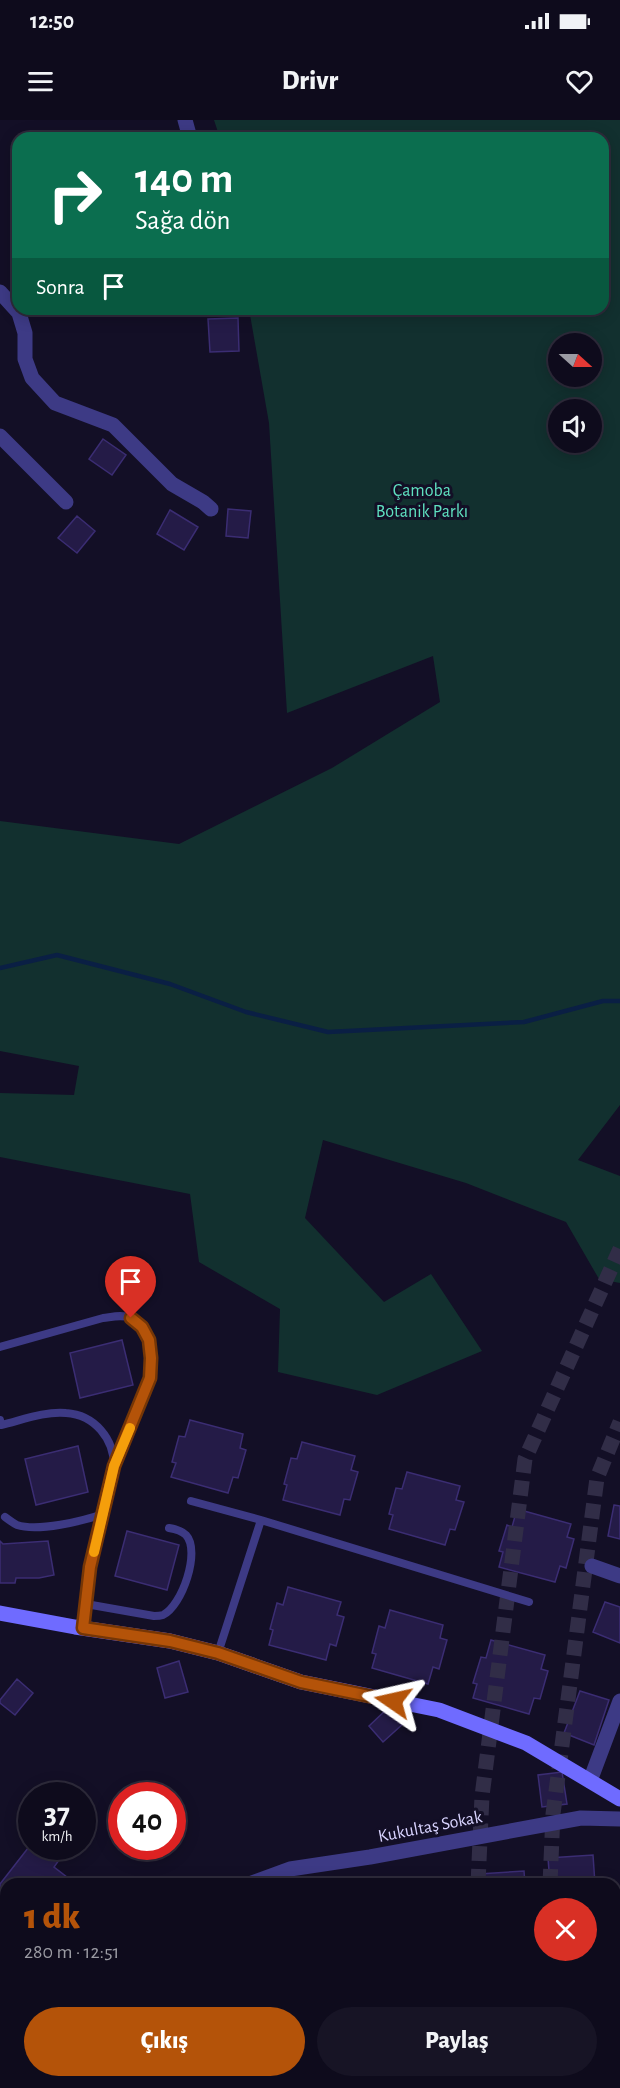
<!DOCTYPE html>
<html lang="tr">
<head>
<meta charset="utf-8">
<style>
  :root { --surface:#0e0b1c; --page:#171425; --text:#f1f3f6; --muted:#9b9ba3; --line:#2e2b3b; --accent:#b45309 }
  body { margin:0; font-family:"Alegreya Sans",sans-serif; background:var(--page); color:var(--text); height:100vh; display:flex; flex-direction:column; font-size:22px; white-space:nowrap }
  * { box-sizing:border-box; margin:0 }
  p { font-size:20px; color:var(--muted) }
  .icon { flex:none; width:33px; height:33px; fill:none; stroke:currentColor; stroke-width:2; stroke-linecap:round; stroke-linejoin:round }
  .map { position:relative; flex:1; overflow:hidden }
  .panel { position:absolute; left:0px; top:1758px; width:621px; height:210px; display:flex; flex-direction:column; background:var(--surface); border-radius:18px 18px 0 0; box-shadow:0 3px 15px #0003,0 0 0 2px var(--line) }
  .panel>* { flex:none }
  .banner { position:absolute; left:12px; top:12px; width:597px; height:183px; border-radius:18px; box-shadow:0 3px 15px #0003,0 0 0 2px var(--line); background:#0b6e4f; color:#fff; overflow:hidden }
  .needle { width:39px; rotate:111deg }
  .buttons { position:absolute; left:548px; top:213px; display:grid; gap:12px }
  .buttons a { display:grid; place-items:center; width:54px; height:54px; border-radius:50%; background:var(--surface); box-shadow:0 3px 15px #0003,0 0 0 2px var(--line); font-size:30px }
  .speed { position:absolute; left:18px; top:1662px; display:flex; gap:12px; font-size:30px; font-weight:700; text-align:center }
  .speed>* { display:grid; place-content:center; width:78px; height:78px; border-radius:50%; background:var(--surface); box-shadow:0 3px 15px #0003,0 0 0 2px var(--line); line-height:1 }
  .speed small { font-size:15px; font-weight:400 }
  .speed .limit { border:9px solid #d22; background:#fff; color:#111 }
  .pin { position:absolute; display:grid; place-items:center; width:51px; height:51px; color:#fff; margin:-62px -26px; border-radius:50% 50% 50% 0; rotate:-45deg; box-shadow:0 0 6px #0007 }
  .pin .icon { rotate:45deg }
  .me { position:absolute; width:66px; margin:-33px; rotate:281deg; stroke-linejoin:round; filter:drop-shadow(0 0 4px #0008) }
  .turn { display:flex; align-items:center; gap:21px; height:126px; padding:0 24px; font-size:27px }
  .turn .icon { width:78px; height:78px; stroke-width:2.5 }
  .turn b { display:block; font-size:42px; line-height:51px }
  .then { display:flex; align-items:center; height:57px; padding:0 24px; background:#0003; gap:12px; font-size:22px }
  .round { display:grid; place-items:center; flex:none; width:63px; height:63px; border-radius:32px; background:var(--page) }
  .head { display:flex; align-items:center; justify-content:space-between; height:102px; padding:0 24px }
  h1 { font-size:36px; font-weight:800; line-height:45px; color:var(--accent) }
  .action { display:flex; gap:12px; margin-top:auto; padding:12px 24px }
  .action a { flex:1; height:69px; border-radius:36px; background:var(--accent); color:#fff; font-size:24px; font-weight:800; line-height:69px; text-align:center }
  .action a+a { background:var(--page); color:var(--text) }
  .status { display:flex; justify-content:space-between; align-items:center; height:42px; padding:0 30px; background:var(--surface); direction:ltr }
  .status svg { height:16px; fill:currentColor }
  header { display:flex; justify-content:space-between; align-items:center; height:78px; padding:0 24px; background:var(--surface); font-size:27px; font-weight:800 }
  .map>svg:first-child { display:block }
  .green { fill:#12302f; fill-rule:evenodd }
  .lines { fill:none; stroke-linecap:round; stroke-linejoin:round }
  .stream { stroke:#0a1f44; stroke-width:4.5 }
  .building { fill:#241b47; stroke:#3b2d73; stroke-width:1.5 }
  .primary-tunnel { stroke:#312d47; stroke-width:15; stroke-dasharray:15 8; stroke-linecap:butt }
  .lane { stroke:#3d3a85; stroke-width:8 }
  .street { stroke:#3d3a85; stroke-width:15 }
  .secondary { stroke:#6f6bff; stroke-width:15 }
  .route-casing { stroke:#753606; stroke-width:15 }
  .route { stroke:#b45309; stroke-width:10 }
  .slow { stroke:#f59e0b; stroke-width:10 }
  .labels { text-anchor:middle; stroke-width:6; stroke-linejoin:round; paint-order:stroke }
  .park-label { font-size:18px; fill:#5fe0c0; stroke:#130f26 }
  .street-label { font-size:18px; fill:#d9d4ff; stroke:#130f26 }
</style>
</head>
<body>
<div class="status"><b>12:50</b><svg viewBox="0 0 49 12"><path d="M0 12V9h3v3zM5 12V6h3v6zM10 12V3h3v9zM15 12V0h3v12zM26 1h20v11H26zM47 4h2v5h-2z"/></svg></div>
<header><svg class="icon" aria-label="menu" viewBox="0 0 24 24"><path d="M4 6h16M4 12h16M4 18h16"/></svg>Drivr<svg class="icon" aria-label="heart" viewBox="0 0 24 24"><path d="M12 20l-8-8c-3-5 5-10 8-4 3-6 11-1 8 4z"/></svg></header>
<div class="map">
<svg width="620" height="1968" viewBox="0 0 620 1968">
  <rect width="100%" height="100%" fill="#130f26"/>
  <path class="green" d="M214,0H620V985L578,1040L620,1056V1163L599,1159L566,1102L466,1063L323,1020L305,1098L384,1182L431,1154L482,1231L377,1275L278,1252L280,1189L199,1142L190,1074L0,1037V973L74,975L79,946L0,931V701L179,724L332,648L440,582L433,536L287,593L269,303L249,189H603V18H220ZM558,224H591V256H558ZM558,290H591V322H558Z"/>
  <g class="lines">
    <path class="stream" d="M0,848L57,835L170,864L246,892L328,912L524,902L603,881H620"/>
  </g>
  <path class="building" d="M238,198L239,231L210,232L208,199Z
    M103,319L126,335L112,355L89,339Z
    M228,389L251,391L248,418L226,416Z
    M170,390L198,407L184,430L157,414Z
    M77,396L95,411L77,433L58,418Z
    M122,1220L133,1265L80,1278L70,1233Z
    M190,1300L243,1314L240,1328L246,1330L238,1358L233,1357L228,1373L171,1357L176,1343L172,1342L179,1316L185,1317Z
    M302,1322L355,1336L351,1350L358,1352L350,1380L344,1379L340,1395L283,1380L287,1365L284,1364L291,1338L297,1339Z
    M78,1326L88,1372L36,1385L25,1339Z
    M407,1352L460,1366L456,1380L464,1382L455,1410L450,1409L445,1425L389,1409L393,1395L389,1394L396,1368L402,1369Z
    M614,1385L620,1386V1419L608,1416Z
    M517,1389L571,1404L567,1417L574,1419L566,1448L560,1446L555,1462L499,1447L503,1432L499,1431L507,1405L512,1407Z
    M127,1411L179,1425L167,1470L115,1456Z
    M0,1421L3,1424L48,1421L54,1455L39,1458H16L15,1463H0Z
    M288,1467L341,1482L337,1495L344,1497L336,1526L330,1524L326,1540L269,1525L273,1510L270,1509L277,1483L283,1485Z
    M605,1482L620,1487V1523L593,1512Z
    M390,1490L443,1505L440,1518L447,1520L439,1549L433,1547L428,1564L372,1548L376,1534L372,1533L379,1506L385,1508Z
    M491,1520L545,1535L541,1549L548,1551L540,1579L534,1578L529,1594L473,1578L477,1564L473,1563L481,1537L486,1538Z
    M179,1541L188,1572L165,1578L157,1548Z
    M17,1559L33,1573L15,1595L0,1583V1580Z
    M580,1571L609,1580L594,1625L564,1613Z
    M389,1587L404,1603L383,1622L369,1606Z
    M562,1652L567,1684L542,1687L538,1655Z
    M32,1723V1726H49L62,1736L54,1747L76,1764H6V1784L0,1780V1764Z
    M593,1735L595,1764H550L548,1738Z
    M524,1751L525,1764H480L479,1754Z
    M459,1757L460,1764H415V1760Z
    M398,1758V1764H353V1761Z"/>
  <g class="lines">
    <path class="primary-tunnel" d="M478,1764L482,1676L525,1339L620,1129
      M550,1764L553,1694L597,1358L620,1302
      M469,1968V1962
      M539,1968V1962"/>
    <path class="lane" d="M0,1227L103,1198C112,1197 122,1194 131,1198C152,1208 154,1241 149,1261C142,1289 127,1316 116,1342
      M0,1300L1,1305C22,1300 45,1291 66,1293C95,1295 114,1319 114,1346L90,1447L83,1508
      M191,1381L261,1400L529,1482
      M5,1397C9,1400 13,1403 17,1405C38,1412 83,1401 103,1394
      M86,1484L154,1496C157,1496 160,1496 163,1495C182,1486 201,1431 186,1415C182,1411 175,1409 169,1408
      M218,1533L261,1400"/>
    <path class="street" d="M185,0L190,18
      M0,172L19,193L25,213V239L32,258L55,283L113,305L172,364L203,382L211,389
      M0,316L66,382
      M592,1446L620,1456
      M590,1661L620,1581
      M249,1764L290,1749L370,1737L581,1698L620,1699
      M87,1968L88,1962"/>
    <path class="secondary" d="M0,1493L75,1507L170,1521L218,1533L301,1562L439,1590L526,1623L620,1679"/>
  </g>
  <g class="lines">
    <defs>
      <path id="route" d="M131,1198L142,1207L149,1220L151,1238L150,1258L114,1346L90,1447L83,1508L170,1521L218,1533L301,1562L393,1581"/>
    </defs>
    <use href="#route" class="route-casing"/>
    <use href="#route" class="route"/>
    <path class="slow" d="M94,1432L114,1346L130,1308"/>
  </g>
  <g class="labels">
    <g class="park-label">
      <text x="422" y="376">Çamoba<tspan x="422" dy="21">Botanik Parkı</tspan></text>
    </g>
    <g class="street-label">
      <text transform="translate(430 1706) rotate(-11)" y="6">Kukultaş Sokak</text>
    </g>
  </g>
</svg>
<div class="buttons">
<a><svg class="needle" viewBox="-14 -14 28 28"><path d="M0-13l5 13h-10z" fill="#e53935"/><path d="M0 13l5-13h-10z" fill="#9b9ba3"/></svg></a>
<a><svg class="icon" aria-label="sound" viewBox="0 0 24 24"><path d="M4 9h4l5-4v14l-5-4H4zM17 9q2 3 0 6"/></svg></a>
</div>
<div class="speed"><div>37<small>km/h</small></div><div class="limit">40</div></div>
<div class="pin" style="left:131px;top:1198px;background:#d93025"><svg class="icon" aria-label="arrive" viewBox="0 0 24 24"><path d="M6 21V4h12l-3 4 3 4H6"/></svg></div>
<svg class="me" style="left:393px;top:1581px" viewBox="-20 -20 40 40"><path d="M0-17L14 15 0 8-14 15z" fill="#b45309" stroke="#fff" stroke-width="4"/></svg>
<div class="banner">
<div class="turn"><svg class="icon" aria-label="right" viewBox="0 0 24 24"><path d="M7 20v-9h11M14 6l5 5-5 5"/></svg><div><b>140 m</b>Sağa dön</div></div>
<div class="then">Sonra<svg class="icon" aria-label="arrive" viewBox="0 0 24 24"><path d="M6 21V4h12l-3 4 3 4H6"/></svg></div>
</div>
<section class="panel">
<div class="head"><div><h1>1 dk</h1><p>280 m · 12:51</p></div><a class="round" style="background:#d93025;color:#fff"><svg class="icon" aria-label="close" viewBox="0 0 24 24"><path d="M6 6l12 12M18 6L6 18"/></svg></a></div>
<div class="action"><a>Çıkış</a><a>Paylaş</a></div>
</section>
</div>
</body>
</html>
